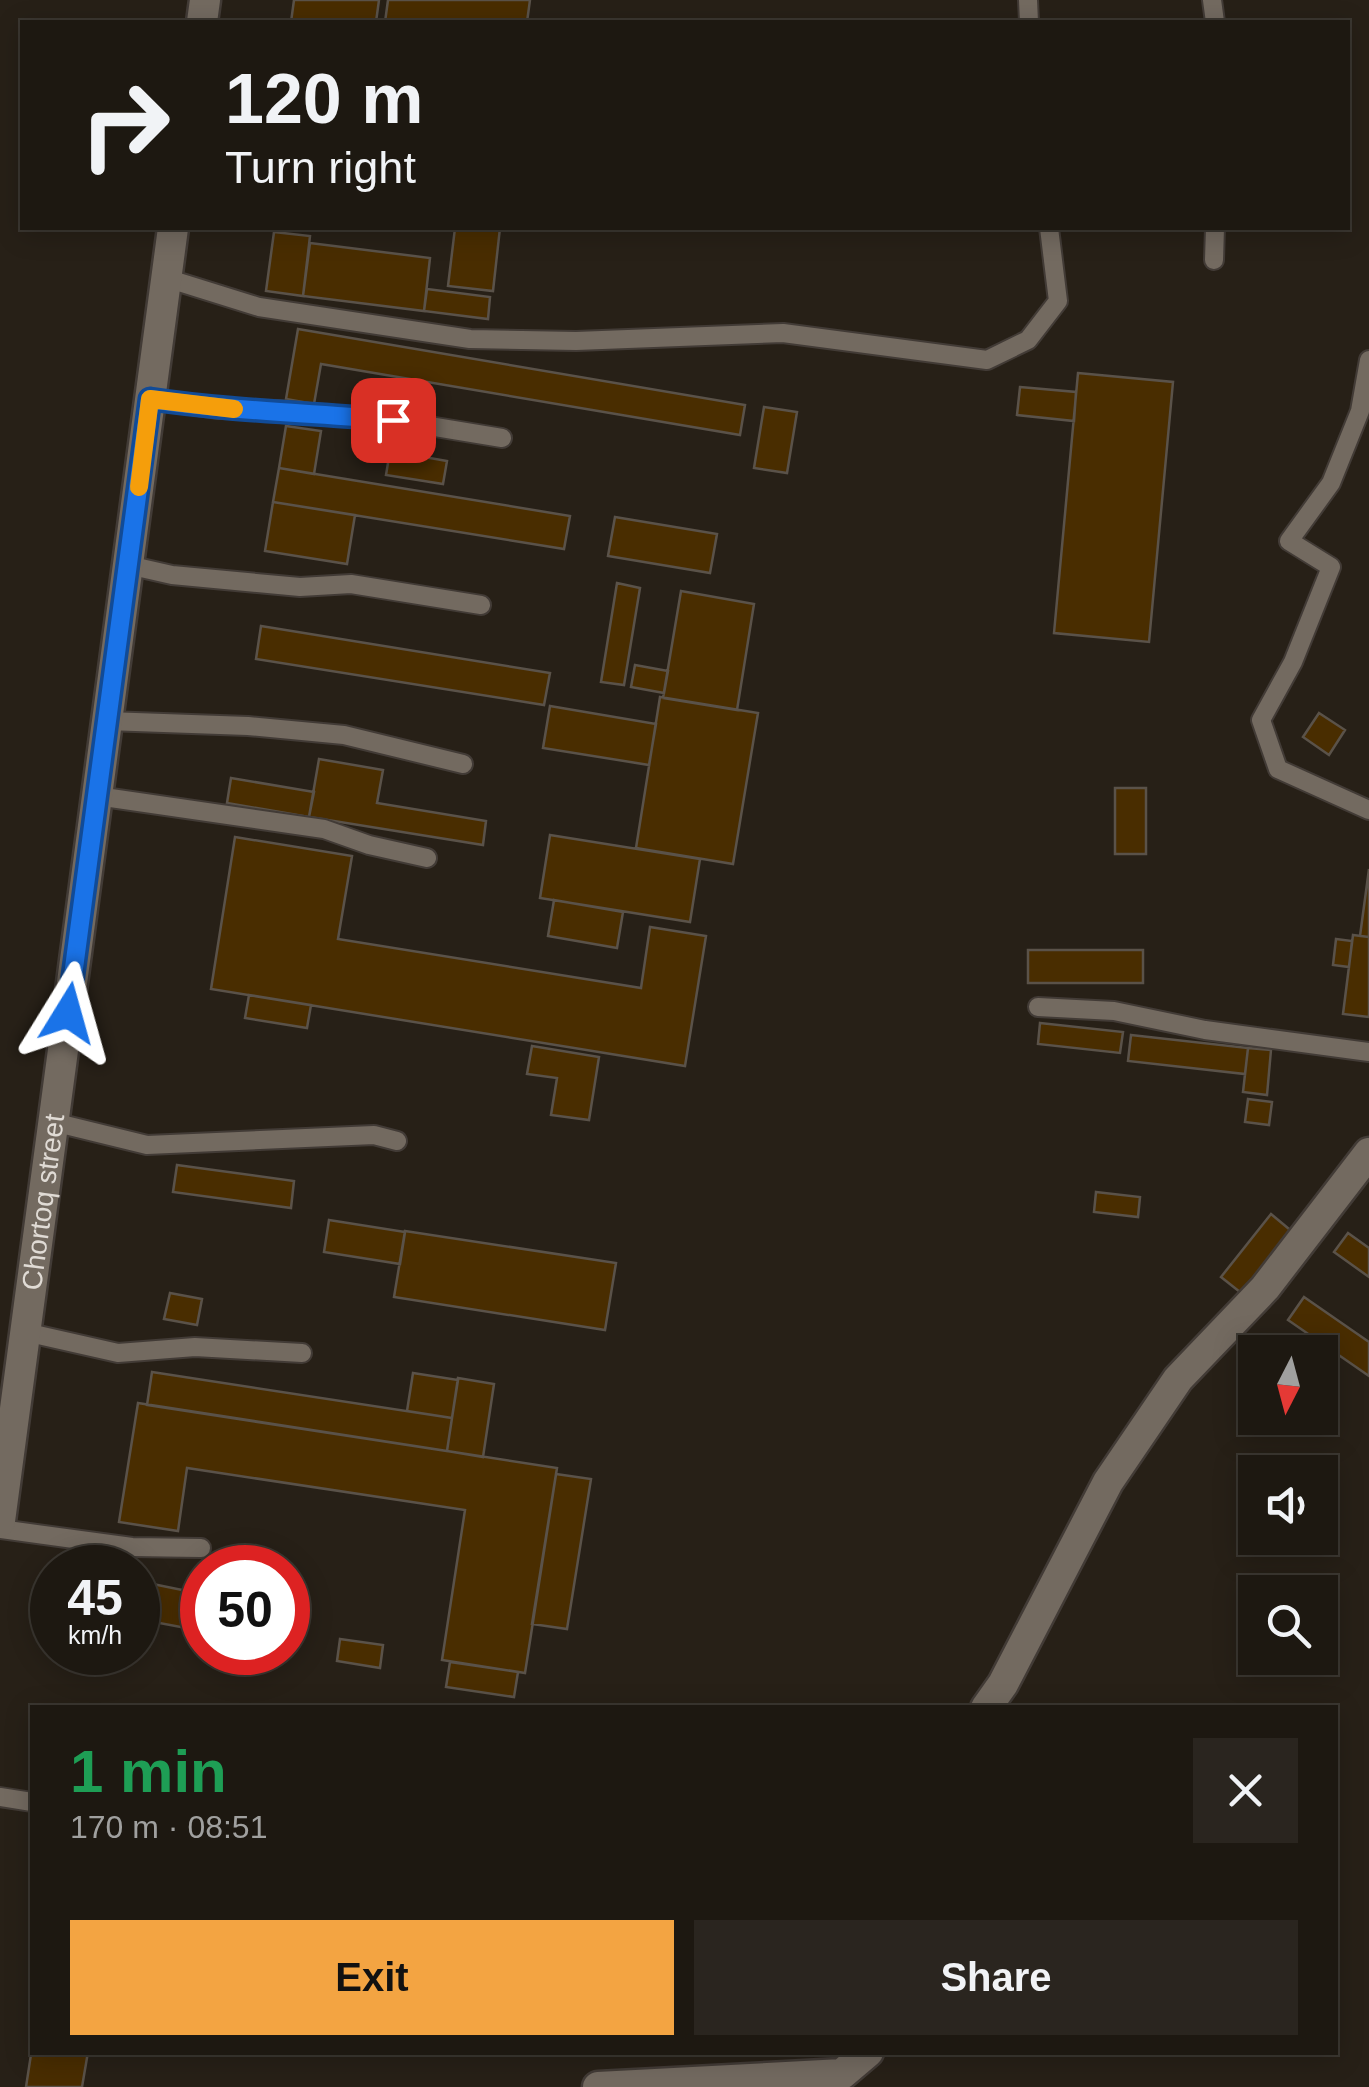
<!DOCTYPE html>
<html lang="en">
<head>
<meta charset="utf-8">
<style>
  :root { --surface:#1d1811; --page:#2a251f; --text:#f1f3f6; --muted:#a0a09f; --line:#3b3731; --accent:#f3a442 }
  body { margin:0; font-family:Helvetica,sans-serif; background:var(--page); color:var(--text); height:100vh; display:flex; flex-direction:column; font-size:38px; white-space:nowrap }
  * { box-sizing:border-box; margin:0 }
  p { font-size:32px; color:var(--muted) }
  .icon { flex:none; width:55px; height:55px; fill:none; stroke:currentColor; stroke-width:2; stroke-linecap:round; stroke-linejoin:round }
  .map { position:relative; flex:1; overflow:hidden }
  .drawer { position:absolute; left:30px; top:1705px; width:1308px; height:350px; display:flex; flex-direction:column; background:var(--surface); border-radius:0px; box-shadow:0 5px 25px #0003,0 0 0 2px var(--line) }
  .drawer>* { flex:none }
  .banner { position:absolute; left:20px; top:20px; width:1330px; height:210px; border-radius:0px; box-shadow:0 5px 25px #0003,0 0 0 2px var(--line); background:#1d1811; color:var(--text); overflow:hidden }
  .needle { width:65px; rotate:186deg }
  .controls { position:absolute; left:1238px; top:1335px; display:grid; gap:20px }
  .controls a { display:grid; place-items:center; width:100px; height:100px; border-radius:0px; background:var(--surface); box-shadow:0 5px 25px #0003,0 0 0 2px var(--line); font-size:50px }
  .speed { position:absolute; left:30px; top:1545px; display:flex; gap:20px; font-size:50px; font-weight:700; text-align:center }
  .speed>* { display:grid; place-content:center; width:130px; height:130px; border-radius:50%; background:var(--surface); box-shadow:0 5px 25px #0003,0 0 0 2px var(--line); line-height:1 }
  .speed small { font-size:25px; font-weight:400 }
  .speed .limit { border:15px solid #d22; background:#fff; color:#111 }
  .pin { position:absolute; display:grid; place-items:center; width:85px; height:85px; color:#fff; margin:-42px; border-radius:20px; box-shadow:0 5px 15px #0006 }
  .me { position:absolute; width:110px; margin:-55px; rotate:8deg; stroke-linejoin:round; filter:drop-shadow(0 0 8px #0008) }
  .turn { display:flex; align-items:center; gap:35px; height:210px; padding:0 40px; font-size:45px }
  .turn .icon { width:130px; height:130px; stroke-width:2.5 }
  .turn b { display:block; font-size:70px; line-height:85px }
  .round { display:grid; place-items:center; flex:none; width:105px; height:105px; border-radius:0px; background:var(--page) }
  .head { display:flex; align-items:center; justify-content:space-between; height:170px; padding:0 40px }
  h1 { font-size:60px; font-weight:600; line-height:75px; color:#1e9e55 }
  .button { display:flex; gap:20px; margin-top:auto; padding:20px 40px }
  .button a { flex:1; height:115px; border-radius:0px; background:var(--accent); color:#111; font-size:40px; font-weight:600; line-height:115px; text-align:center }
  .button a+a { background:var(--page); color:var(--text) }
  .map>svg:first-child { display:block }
  .building { fill:#492d00; stroke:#5a5249; stroke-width:2.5 }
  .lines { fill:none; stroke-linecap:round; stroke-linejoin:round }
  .lane-casing { stroke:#423b36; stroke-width:22 }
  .street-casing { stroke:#423b36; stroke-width:35 }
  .secondary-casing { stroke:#423b36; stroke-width:35 }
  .lane { stroke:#736a60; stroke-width:18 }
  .street { stroke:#736a60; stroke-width:30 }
  .secondary { stroke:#736a60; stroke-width:30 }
  .route-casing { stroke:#114b97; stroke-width:25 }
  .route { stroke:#1a73e8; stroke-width:18 }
  .slow { stroke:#f59e0b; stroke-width:18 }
  .labels { text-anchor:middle; stroke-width:9; stroke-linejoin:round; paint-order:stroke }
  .street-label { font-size:28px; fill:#e0dbd5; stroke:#272017 }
</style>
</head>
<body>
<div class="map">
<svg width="1369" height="2087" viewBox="0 0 1369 2087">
  <rect width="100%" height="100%" fill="#272017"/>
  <path class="building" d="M294,0H379L376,22H291Z
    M388,0H530L527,22H385Z
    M455,228H500L493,291L448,286Z
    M274,232L310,236L303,296L266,291Z
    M310,243L430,258L424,311L303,296Z
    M427,289L490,297L488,319L424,311Z
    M298,329L745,405L740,435L321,364L314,404L286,399Z
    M1078,373L1173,382L1149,642L1054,633Z
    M1020,387L1076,392L1074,421L1017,415Z
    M764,407L797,412L787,473L754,468Z
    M286,426L321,431L314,474L279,468Z
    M390,451L447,461L443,484L386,475Z
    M279,468L570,516L564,549L273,502Z
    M273,502L355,515L347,564L265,551Z
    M615,517L717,534L710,573L608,556Z
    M617,583L640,588L624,685L601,682Z
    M681,591L754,604L737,710L663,698Z
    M261,626L550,673L544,705L256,659Z
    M635,665L668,671L664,693L631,687Z
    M660,697L758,713L733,864L636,848Z
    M550,706L656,724L649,765L543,748Z
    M1319,713L1345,730L1329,755L1303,737Z
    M319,759L383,770L377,803L486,821L483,845L309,817Z
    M231,778L314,792L309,817L227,803Z
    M1115,788H1146V854H1115Z
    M550,835L700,859L690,922L540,898Z
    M235,837L352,856L338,939L641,988L650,927L706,936L685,1066L211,989Z
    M1369,869V937L1360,936Z
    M554,900L623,912L617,948L548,936Z
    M1353,935L1369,937V1017L1343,1014Z
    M1336,939L1352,941L1349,967L1333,965Z
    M1028,950H1143V983H1028Z
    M249,995L311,1005L307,1028L245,1018Z
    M1040,1023L1123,1032L1120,1053L1038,1044Z
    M1131,1035L1248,1048L1245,1074L1128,1061Z
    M532,1046L599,1057L589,1120L551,1115L557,1078L527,1074Z
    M1248,1048L1271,1050L1267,1095L1243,1092Z
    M1248,1099L1272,1102L1269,1125L1245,1122Z
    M177,1165L294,1181L291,1208L173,1192Z
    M1096,1192L1140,1197L1138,1217L1094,1212Z
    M1271,1214L1295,1234L1245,1296L1221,1277Z
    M329,1220L405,1232L400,1264L324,1252Z
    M405,1231L616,1263L605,1330L394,1297Z
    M1348,1233L1369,1248V1277L1334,1252Z
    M170,1293L202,1299L197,1325L164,1319Z
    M1304,1297L1369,1342V1376L1288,1320Z
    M152,1372L452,1418L447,1451L147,1405Z
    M413,1373L458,1380L452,1418L407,1411Z
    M458,1378L494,1384L483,1457L447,1451Z
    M138,1403L557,1468L525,1673L442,1660L465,1510L187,1468L178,1531L119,1522Z
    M556,1474L591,1479L567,1629L532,1624Z
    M138,1581L202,1594V1631L138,1619Z
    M340,1639L383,1645L380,1668L337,1661Z
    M450,1662L518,1672L514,1697L446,1687Z
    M32,2048V2052H88L82,2087H26Z"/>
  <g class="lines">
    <defs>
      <path id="lane" d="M1028,0L1029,22
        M1212,0L1215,22
        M1214,260L1215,228
        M166,278L259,307L470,339L576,341L783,333L987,360L1028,340L1058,301L1049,228
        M1369,360L1360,411L1331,483L1289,541L1331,567L1293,662L1261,720L1278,769L1369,810
        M150,399L219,409L278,410L393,420L502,438
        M128,565L172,575L300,587L351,584L481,605
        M107,721L248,726L344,735L463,764
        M97,796L324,829L369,845L427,858
        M1038,1007L1114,1011L1205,1030L1369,1052
        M53,1122L147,1145L374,1135L397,1141
        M25,1332L118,1353L195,1347L302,1353
        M0,1529L132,1547L201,1548
        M0,1797L32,1802"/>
      <path id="street" d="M986,1708L1003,1684L1108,1482L1178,1379L1265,1288L1369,1153
        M598,2087L842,2074L868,2052"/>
      <g id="secondary">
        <path d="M202,22L205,0"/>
        <path id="s1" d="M0,1521L173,228"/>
      </g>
    </defs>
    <use href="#lane" class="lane-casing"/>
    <use href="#street" class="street-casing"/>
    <use href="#secondary" class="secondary-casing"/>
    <use href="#lane" class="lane"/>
    <use href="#street" class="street"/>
    <use href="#secondary" class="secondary"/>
  </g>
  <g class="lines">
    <defs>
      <path id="route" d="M68,1013L150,399C231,411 312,413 393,420"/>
    </defs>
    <use href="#route" class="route-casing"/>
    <use href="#route" class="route"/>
    <path class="slow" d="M139,487L150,399L234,409"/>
  </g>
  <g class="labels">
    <g class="street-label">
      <text dy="10" stroke="none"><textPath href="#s1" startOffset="322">Chortoq street</textPath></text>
    </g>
  </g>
</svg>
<div class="controls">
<a><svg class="needle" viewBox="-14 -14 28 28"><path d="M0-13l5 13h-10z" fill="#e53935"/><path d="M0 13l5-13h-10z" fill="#a0a09f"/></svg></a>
<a><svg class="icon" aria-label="sound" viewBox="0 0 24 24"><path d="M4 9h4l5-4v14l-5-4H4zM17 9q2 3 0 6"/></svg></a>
<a><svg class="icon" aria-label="search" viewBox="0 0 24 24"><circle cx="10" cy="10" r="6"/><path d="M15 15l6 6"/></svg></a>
</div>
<div class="speed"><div>45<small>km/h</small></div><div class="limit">50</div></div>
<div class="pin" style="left:393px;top:420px;background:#d93025"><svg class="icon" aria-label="arrive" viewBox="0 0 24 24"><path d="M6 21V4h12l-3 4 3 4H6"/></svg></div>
<svg class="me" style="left:68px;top:1013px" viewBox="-20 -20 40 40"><path d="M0-17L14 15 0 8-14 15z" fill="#1a73e8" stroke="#fff" stroke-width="4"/></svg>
<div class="banner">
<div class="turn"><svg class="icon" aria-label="right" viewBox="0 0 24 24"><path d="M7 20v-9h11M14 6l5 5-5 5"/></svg><div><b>120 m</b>Turn right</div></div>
</div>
<section class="drawer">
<div class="head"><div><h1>1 min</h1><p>170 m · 08:51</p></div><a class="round"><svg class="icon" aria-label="close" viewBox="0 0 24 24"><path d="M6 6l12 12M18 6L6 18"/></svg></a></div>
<div class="button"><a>Exit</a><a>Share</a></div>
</section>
</div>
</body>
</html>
